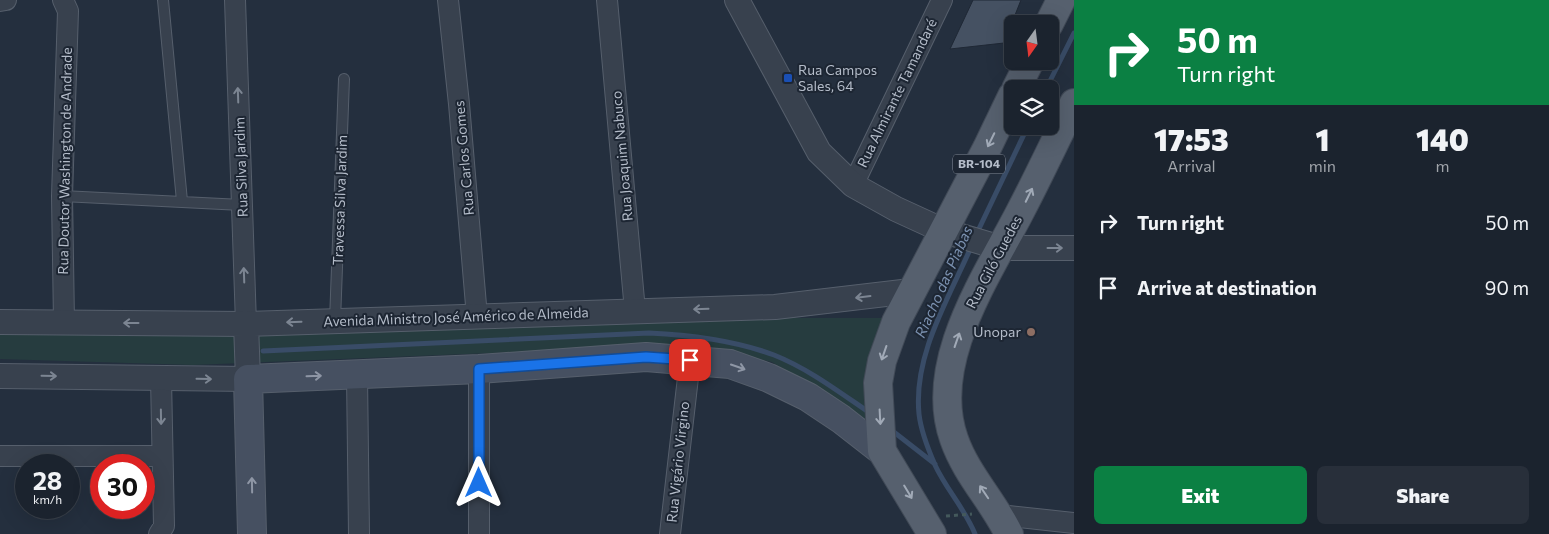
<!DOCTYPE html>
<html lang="en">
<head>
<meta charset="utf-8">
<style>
  :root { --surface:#1b232e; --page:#282f3a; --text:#f1f3f6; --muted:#a0a4aa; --line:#39404a; --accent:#0b8043 }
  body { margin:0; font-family:Commissioner,sans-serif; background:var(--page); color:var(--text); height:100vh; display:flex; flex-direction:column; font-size:19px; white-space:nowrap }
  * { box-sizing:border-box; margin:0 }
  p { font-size:16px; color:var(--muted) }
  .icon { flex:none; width:28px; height:28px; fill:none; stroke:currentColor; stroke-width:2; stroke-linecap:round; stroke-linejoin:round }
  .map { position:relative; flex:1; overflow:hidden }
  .sheet { display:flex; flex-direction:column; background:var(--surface); width:475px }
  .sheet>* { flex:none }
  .banner { background:#0b8043; color:#fff; overflow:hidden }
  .needle { width:32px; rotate:194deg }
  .buttons { position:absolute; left:1004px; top:15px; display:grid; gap:10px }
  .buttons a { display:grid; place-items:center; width:55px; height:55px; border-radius:8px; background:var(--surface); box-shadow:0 5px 20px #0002,0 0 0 1px var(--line); font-size:25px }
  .speed { position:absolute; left:15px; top:454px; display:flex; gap:10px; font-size:25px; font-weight:700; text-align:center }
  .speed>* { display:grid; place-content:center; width:65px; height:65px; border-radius:50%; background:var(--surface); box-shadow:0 5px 20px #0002,0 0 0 1px var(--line); line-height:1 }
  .speed small { font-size:12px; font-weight:400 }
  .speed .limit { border:8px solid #d22; background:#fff; color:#111 }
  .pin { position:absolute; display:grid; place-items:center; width:42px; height:42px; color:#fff; margin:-21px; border-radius:10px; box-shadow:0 2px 8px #0006 }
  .me { position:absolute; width:55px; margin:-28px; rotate:0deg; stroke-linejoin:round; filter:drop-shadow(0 0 4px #0008) }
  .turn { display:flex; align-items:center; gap:18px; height:105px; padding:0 20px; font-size:22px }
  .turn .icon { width:65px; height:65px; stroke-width:2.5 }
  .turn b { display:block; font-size:35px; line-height:42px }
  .eta { display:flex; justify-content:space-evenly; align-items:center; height:85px; text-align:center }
  .eta b { font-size:30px; font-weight:800; line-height:35px }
  .button { display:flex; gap:10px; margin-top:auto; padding:10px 20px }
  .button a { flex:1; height:58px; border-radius:8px; background:var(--accent); color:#fff; font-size:20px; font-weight:800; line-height:58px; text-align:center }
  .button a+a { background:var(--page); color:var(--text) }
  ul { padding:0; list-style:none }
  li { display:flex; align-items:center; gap:15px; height:65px; padding:0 20px }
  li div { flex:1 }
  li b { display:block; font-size:19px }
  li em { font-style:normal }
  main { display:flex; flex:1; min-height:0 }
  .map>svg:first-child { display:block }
  .green { fill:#263c3f }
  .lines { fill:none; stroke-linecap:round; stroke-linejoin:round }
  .stream { stroke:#394c67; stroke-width:5 }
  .building { fill:#455162; stroke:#1f2835 }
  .service-casing { stroke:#565f6c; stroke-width:12 }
  .minor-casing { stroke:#565f6c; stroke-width:22 }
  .tertiary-casing { stroke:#565f6c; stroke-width:26 }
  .secondary-casing { stroke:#565f6c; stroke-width:30 }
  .primary-casing { stroke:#414a57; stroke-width:30 }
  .path { stroke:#44595c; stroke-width:3; stroke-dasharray:4 4; stroke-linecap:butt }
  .service { stroke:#38414e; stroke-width:10 }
  .minor { stroke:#38414e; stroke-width:20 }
  .tertiary { stroke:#38414e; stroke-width:24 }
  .secondary { stroke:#465061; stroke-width:28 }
  .primary { stroke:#56606e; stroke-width:28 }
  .oneway { stroke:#7c8592 }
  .oneway2 { stroke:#a1aab7 }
  .oneway3 { stroke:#8e96a5 }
  .route-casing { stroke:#114b97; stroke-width:12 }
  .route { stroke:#1a73e8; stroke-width:9 }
  .transit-dot { fill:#1a4fb4; stroke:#1d2633; stroke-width:2 }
  .education-dot { fill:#8d6e63; stroke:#1d2633; stroke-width:2 }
  .labels { text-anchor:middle; stroke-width:4; stroke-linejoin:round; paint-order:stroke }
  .shield { fill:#1d2633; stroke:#878f9c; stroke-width:1 }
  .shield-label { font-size:12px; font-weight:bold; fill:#b4bcc9 }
  .poi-label { font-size:14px; fill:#b4bcc9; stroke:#1d2633; text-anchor:start }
  .street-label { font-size:14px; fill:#b4bcc9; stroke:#1d2633 }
  .water-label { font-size:15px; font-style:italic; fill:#7c92b1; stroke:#1d2633 }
</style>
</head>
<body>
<main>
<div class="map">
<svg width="1074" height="534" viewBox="0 0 1074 534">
  <rect width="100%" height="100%" fill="#242f3e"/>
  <path class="green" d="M722,318H890L867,421L772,362L711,349L638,347L193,365L0,359V333Z"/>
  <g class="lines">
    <path class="stream" d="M1046,89L1074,33
      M976,235L1028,126
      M972,245C949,298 913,355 919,414C921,432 928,449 935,465C946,489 965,509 975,534
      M263,351L649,333C691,335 734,340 774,355C809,369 839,392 870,413
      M890,429L935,464"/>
  </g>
  <path class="building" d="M973,0H1021L1004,43L950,49Z"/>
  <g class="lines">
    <defs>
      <path id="service" d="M163,0L182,201
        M62,196L242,205
        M335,321L344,79"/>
      <path id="minor" d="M63,0L68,11L62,196L64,322
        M235,0L246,324
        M448,0L459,104L477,317
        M607,0L635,311
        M0,1L6,0
        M853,185L942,0
        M479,369V534
        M357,375L359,534
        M0,456H162
        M1000,515L1074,523
        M159,534L164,526L161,378
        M670,534L690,360"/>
      <path id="tertiary" d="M737,0L819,152L853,185L896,209L944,231L1001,248H1074
        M0,322L246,324L775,307L911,291
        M0,376L248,379L246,324"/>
      <path id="secondary" d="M252,534L248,379L479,369L646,357L730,364L769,378L808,397L841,419L882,451"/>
      <path id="primary" d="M1049,24L1061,0
        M1016,89L1030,61
        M932,534L882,451L878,383L882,361L896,322L987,148L1012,96
        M1009,534C993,501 966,474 954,439C927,363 986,278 1020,212C1039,176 1056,139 1074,103"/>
    </defs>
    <use href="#service" class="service-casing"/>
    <use href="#minor" class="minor-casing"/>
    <use href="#tertiary" class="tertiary-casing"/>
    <use href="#secondary" class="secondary-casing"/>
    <use href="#primary" class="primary-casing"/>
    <path class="path" d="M946,516L972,514"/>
    <use href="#service" class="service"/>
    <use href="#minor" class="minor"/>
    <use href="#tertiary" class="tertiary"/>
    <use href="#secondary" class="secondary"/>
    <use href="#primary" class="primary"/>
  </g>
  <defs><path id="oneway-shaft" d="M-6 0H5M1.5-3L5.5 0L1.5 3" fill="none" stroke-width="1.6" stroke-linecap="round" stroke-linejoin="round" transform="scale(1.25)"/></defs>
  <g class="oneway">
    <use href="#oneway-shaft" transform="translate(238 95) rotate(-92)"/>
    <use href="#oneway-shaft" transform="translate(1055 248)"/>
    <use href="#oneway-shaft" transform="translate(244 275) rotate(-92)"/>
    <use href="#oneway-shaft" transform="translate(863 297) rotate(173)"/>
    <use href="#oneway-shaft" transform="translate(701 309) rotate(178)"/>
    <use href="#oneway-shaft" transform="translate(294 322) rotate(178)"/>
    <use href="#oneway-shaft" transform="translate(131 323) rotate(-180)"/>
    <use href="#oneway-shaft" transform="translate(49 376) rotate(1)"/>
    <use href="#oneway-shaft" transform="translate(204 379) rotate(1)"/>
    <use href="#oneway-shaft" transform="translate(161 417) rotate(89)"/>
  </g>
  <g class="oneway2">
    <use href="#oneway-shaft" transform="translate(991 140) rotate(116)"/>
    <use href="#oneway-shaft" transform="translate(1029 195) rotate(-64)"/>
    <use href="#oneway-shaft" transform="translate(957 340) rotate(-71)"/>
    <use href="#oneway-shaft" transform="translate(884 353) rotate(109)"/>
    <use href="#oneway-shaft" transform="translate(880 417) rotate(87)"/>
    <use href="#oneway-shaft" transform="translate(908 492) rotate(59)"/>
    <use href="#oneway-shaft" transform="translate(984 492) rotate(-124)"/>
  </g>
  <g class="oneway3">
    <use href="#oneway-shaft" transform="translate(738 367) rotate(19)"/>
    <use href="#oneway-shaft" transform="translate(314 376) rotate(-2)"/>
    <use href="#oneway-shaft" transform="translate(252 485) rotate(-91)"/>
  </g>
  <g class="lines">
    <defs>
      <path id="route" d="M479,483V369L646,357L690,360"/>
    </defs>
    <use href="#route" class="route-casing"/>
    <use href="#route" class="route"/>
  </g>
  <rect class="transit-dot" x="783" y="73" width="10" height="10" rx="2.5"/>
  <circle class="education-dot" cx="1031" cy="332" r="5"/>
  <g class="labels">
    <rect class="shield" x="953" y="154.5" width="52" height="19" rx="4"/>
    <g class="shield-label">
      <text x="979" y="168">BR-104</text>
    </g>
    <g class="poi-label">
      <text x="798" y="75">Rua Campos<tspan x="798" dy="16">Sales, 64</tspan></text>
      <text x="1021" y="337" text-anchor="end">Unopar</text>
    </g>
    <g class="street-label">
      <text transform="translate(897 93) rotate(-64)" y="5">Rua Almirante Tamandaré</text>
      <text transform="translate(622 156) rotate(-95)" y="5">Rua Joaquim Nabuco</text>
      <text transform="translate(464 158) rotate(-95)" y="5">Rua Carlos Gomes</text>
      <text transform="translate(65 161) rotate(-89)" y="5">Rua Doutor Washington de Andrade</text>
      <text transform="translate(241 167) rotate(-92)" y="5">Rua Silva Jardim</text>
      <text transform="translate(340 200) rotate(-88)" y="5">Travessa Silva Jardim</text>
      <text transform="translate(994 262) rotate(-62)" y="5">Rua Giló Guedes</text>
      <text transform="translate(456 317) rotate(-2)" y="5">Avenida Ministro José Américo de Almeida</text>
      <text transform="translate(678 462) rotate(-84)" y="5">Rua Vigário Virgino</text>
    </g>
    <g class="water-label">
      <text transform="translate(944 282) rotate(-66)" y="5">Riacho das Piabas</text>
    </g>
  </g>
</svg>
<div class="buttons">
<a><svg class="needle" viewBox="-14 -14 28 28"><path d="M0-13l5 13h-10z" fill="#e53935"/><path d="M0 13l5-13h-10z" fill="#a0a4aa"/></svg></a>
<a><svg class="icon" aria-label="layers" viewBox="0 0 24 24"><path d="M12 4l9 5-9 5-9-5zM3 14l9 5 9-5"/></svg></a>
</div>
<div class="speed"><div>28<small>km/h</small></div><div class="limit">30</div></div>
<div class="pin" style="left:690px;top:360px;background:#d93025"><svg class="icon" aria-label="arrive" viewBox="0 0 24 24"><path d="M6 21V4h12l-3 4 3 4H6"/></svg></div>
<svg class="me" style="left:479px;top:483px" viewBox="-20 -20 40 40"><path d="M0-17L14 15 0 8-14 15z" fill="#1a73e8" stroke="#fff" stroke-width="4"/></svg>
</div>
<section class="sheet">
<div class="banner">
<div class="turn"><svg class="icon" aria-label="right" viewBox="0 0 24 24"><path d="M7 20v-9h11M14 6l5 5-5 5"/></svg><div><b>50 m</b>Turn right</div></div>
</div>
<div class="eta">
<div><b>17:53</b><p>Arrival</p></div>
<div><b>1</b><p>min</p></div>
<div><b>140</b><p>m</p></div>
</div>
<ul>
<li><svg class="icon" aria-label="right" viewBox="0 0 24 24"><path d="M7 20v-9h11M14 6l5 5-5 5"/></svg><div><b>Turn right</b></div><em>50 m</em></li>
<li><svg class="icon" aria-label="arrive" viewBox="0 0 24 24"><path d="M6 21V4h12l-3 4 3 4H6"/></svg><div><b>Arrive at destination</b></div><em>90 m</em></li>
</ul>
<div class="button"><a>Exit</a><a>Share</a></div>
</section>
</main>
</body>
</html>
